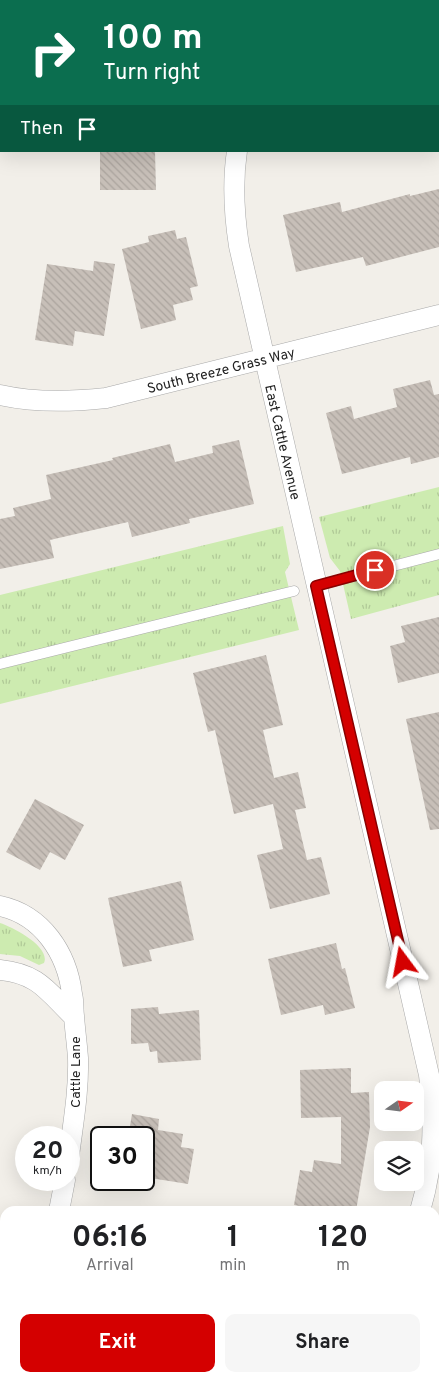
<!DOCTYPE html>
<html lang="en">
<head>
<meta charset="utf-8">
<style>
  :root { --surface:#fff; --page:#f6f6f6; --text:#202124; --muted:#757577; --accent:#d40000 }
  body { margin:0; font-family:Overpass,sans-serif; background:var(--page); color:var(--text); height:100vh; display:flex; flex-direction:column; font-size:19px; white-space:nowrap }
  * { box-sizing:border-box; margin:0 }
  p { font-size:16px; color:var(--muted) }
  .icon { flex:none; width:28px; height:28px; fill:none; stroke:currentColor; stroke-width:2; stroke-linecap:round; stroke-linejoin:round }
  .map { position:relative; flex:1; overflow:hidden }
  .sheet { position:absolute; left:0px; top:1206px; width:440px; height:176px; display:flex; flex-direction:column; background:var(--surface); border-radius:15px 15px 0 0; box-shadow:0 5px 20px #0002 }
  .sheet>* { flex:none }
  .hud { position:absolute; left:0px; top:0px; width:440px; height:152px; box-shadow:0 5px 20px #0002; background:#0b6e4f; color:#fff; overflow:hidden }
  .needle { width:32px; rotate:76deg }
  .tools { position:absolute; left:374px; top:1081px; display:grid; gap:10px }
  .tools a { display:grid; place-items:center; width:50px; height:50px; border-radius:10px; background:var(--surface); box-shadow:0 5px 20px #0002; font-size:25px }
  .speed { position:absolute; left:15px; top:1126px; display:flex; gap:10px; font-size:25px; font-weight:700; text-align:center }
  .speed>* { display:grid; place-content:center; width:65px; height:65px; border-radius:50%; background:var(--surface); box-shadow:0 5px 20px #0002; line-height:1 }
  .speed small { font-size:12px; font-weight:400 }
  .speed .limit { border:2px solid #111; border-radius:8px; background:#fff; color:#111 }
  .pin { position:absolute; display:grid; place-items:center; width:42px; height:42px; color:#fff; margin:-21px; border:2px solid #fff; border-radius:50%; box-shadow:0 1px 5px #0007 }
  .me { position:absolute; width:55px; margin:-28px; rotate:347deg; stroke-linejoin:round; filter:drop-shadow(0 0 4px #0008) }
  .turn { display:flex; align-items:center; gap:18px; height:105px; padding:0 20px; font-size:22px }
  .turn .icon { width:65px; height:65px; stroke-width:2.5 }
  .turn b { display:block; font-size:35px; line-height:42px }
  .then { display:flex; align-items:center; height:48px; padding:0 20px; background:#0003; gap:10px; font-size:19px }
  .eta { display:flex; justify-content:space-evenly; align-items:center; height:85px; text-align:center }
  .eta b { font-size:30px; font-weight:700; line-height:35px }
  .primary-button { display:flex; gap:10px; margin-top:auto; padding:10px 20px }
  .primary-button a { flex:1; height:58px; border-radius:10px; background:var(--accent); color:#fff; font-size:20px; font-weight:700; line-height:58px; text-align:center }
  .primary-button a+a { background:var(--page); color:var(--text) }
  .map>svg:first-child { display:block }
  .grass { fill:url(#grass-tufts) }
  .building { fill:url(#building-back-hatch) }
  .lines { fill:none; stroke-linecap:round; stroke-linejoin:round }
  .service-casing { stroke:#a9a9a9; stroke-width:11 }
  .minor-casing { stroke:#a9a9a9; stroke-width:21 }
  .service { stroke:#fff; stroke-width:10 }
  .minor { stroke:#fff; stroke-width:20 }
  .route-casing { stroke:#8a0000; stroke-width:12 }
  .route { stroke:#d40000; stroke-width:9 }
  .labels { text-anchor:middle; stroke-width:4; stroke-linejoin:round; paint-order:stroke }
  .street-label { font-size:14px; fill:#222; stroke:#fff }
</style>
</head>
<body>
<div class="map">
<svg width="439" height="1382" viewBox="0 0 439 1382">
  <defs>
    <pattern id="grass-tufts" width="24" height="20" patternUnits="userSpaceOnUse" patternTransform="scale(1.25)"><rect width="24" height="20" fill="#cdebb0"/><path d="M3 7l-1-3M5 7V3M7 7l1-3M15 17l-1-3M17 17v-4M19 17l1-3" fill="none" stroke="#b0c997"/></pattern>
    <pattern id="building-back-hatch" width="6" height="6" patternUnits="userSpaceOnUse" patternTransform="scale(1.25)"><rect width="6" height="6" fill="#c7bfb8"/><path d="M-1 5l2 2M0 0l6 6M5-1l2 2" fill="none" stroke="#aba49e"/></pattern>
  </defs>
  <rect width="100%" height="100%" fill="#f2efe9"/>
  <path class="grass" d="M439,487V595L351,619L340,571L330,558L319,517Z
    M283,526L290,564L285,572L299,630L0,704V595Z
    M0,923C13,927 51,947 44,963L39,965L20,956L0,954Z
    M0,1269H5V1291L0,1317Z"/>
  <path class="building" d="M100,151H155L156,190H100Z
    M439,189V247L366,266L363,257L296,272L283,215L340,202L342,212L410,194V196Z
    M175,230L177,239L186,237L198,286L190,288L193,300L173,305L176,320L141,329L122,249L149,242L148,236Z
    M94,261L115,264L104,336L75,331L73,346L35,340L47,264L93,271Z
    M430,380L434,395L439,394V457L411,464L410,457L342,474L326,413L351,406L354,419L397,407L393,389Z
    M239,440L254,504L189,519L190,523L132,537L128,522L50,540L54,558L0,569V519L15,516L13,508L51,499L46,475L113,460L112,458L170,444L175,462L213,453L212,446Z
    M439,617V673L398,683L390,646L405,642L401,626Z
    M266,655L283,725L263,730L274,778L298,772L306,808L295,810L307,860L321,857L330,894L270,909L257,855L283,849L273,804L234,814L215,730L208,732L193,673Z
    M439,712V829L430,830L406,719Z
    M35,799L84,825L65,860L50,852L40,870L6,852Z
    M181,881L194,940L149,950L152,961L123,967L108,898Z
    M336,943L342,969L345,968L355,1008L325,1015L323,1005L281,1015L268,959Z
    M158,1007L159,1014L199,1010L201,1060L158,1063L157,1051L150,1052L148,1043L131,1044V1009Z
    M351,1068V1093L369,1092L370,1127L356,1211H328L294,1205L300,1170L312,1172L314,1160L341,1164V1117L301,1118L300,1070Z
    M132,1114L159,1119L158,1130L183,1134L181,1147L194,1149L188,1184L144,1177V1138H128Z"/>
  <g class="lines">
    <defs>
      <path id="service" d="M316,586L439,554
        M0,664L294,591"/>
      <path id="minor" d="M255,1V0
        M237,151C232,184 234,214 239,246L429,1075C435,1125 434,1163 420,1211
        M0,395C35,403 70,402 106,398L439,315
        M0,906C42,915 67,953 72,994C74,1001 73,1009 74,1016C75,1030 77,1044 78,1058C79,1091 73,1124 69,1156
        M0,970C39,974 47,991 74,1017
        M59,1211L65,1180
        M0,1242H5
        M435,1346L439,1349
        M354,1382L356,1378"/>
    </defs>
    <use href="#service" class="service-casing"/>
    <use href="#minor" class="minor-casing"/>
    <use href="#service" class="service"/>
    <use href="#minor" class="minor"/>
  </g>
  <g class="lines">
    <defs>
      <path id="route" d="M375,570L316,586L403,962"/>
    </defs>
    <use href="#route" class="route-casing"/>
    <use href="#route" class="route"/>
  </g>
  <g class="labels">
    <g class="street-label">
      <text transform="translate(221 370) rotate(-14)" y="5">South Breeze Grass Way</text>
      <text transform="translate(283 442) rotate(77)" y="5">East Cattle Avenue</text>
      <text transform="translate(75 1072) rotate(-90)" y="5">Cattle Lane</text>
    </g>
  </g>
</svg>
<div class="tools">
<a><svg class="needle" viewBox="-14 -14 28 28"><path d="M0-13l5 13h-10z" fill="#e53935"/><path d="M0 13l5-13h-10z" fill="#757577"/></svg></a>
<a><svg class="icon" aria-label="layers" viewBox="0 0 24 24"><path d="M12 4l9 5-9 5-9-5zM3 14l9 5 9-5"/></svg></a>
</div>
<div class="speed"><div>20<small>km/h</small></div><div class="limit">30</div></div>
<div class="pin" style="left:375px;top:570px;background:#d93025"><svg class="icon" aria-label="arrive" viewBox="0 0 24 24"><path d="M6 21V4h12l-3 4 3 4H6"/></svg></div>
<svg class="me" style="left:403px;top:962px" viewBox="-20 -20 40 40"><path d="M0-17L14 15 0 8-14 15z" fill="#d40000" stroke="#fff" stroke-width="4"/></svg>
<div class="hud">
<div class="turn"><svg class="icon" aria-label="right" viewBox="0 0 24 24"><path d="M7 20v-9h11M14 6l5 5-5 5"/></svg><div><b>100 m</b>Turn right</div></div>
<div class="then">Then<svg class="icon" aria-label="arrive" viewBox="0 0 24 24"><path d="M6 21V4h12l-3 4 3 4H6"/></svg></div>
</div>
<section class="sheet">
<div class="eta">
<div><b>06:16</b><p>Arrival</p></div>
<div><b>1</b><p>min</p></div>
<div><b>120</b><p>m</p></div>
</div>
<div class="primary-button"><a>Exit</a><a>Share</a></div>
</section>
</div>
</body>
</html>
